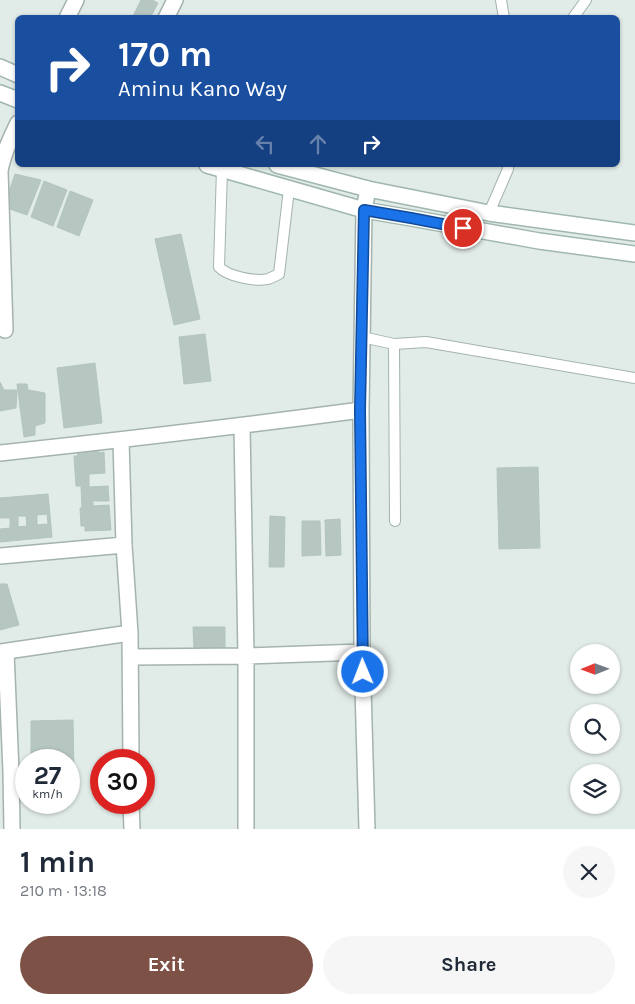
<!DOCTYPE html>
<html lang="en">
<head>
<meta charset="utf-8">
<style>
  :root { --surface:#fff; --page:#f6f6f7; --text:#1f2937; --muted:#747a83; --accent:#7e5146 }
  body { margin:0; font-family:Karla,sans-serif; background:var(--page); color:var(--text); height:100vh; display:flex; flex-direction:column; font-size:19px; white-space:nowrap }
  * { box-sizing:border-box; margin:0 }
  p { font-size:16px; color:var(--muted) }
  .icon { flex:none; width:28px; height:28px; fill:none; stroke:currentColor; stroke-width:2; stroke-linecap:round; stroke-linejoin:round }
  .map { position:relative; height:829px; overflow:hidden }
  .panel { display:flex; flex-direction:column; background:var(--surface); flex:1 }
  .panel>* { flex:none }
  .top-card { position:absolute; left:15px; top:15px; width:605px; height:152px; border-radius:8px; box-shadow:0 1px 4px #0004; background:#1a4fa0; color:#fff; overflow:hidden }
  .needle { width:32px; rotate:269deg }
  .fabs { position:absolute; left:570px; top:644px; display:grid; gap:10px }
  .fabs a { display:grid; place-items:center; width:50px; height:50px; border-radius:50%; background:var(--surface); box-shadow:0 1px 4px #0004; font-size:25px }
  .speed { position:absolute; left:15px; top:749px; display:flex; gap:10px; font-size:25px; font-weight:700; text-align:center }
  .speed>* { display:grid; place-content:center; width:65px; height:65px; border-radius:50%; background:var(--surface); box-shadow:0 1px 4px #0004; line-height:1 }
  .speed small { font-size:12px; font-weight:400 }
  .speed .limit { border:8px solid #d22; background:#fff; color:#111 }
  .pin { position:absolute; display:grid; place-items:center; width:42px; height:42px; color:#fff; margin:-21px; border:2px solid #fff; border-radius:50%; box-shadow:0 1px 5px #0007 }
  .me { position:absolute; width:55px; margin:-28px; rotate:359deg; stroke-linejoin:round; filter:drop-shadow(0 0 4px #0008) }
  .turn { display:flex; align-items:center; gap:18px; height:105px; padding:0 20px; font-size:22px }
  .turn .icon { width:65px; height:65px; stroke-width:2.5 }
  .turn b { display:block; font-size:35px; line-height:42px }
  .lanes { display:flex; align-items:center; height:48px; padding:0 20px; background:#0003; justify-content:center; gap:25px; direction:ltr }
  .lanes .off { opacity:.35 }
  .round { display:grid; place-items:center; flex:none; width:52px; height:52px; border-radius:26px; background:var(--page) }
  .summary { display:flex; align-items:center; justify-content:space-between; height:85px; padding:0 20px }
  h1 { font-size:30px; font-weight:700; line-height:38px }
  .button { display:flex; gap:10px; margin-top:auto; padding:10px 20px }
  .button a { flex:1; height:58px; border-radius:30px; background:var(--accent); color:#fff; font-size:20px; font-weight:700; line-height:58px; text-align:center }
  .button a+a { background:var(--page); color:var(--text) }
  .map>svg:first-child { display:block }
  .building { fill:#b6c6c0; stroke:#b3c5be; fill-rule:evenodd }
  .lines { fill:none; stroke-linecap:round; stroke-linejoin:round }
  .service-casing { stroke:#a4b3ae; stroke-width:12 }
  .minor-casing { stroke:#a4b3ae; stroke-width:18 }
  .secondary-casing { stroke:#9fb7af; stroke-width:18 }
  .service { stroke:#fff; stroke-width:10 }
  .minor { stroke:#fff; stroke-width:15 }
  .secondary { stroke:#fff; stroke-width:15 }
  .route-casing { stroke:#114b97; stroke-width:12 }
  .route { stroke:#1a73e8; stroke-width:9 }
</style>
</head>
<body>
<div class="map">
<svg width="635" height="829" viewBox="0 0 635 829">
  <rect width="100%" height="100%" fill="#e1ebe7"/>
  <path class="building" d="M141,0H152L158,3L150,18H132Z
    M15,174L41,180L27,215L4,207Z
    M44,181L67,190L53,226L31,217Z
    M70,191L93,200L79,236L57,227Z
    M181,234L200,319L174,325L155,239Z
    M205,334L211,381L184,384L179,337Z
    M95,363L102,423L64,428L57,368Z
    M0,382L4,390H17L16,408L0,411Z
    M17,384H27L28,390L45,393V423L35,426V435L24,437Z
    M98,449L99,453L104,452L105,473L89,474V487L108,486L109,501H93V506L109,505L111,530L85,531V526H81L80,508H82L81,486H76L74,456H78L77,450Z
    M538,467L540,548L499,549L497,468Z
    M48,494L52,537L0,542V529L10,528V518H0V498ZM47,514L48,524L37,525V515ZM18,516H26L27,526L18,527Z
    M270,516L285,517L284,567H269Z
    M340,519L341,555L326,556L325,520Z
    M302,521H320L321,555L302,556Z
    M0,584H7L19,625L0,630Z
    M193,627H225V648L194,649Z
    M73,720L74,774L69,775V760H31V721Z"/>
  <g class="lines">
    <defs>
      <path id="service" d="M501,0L504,18
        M573,18L586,0
        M222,169L219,267C227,276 255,282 268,279C271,278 275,276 279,274L289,189
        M489,213L508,169V165
        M362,337L394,344L426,342L635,378
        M394,344L395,521"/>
      <path id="minor" d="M67,18L76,0
        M166,18L175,0
        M5,330L0,171C3,154 10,139 18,123
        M242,426L246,656V829
        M121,440L124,545L130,633L131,760
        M0,453C121,440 241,426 361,410
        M0,556L124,545
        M0,652L130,633
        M6,652L11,772L12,829
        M130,657L246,656L362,652
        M131,802L132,829
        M367,829L362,652L361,410L364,210L368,189"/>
      <path id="secondary" d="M0,67L18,75
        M0,93L18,100
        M207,165L364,210L411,218L539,241L635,254
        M277,165L368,189L489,213L635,233"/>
    </defs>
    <use href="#service" class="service-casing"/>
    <use href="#minor" class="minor-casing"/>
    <use href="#secondary" class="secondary-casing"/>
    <use href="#service" class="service"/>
    <use href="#minor" class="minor"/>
    <use href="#secondary" class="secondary"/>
  </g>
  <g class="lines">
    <defs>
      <path id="route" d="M363,672L360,410L364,210L411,218L463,228"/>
    </defs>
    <use href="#route" class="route-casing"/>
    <use href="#route" class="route"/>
  </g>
</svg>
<div class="fabs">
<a><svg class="needle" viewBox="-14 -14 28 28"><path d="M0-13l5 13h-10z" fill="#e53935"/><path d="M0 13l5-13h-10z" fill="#747a83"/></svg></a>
<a><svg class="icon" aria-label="search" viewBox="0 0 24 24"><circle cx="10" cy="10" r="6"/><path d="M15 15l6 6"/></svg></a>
<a><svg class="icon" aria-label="layers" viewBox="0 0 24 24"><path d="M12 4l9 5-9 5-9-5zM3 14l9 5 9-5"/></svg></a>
</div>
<div class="speed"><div>27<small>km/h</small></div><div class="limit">30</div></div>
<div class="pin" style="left:463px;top:228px;background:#d93025"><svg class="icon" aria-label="arrive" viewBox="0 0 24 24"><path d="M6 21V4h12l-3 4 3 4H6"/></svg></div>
<svg class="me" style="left:363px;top:672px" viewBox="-20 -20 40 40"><circle r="17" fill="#1a73e8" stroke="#fff" stroke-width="3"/><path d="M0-11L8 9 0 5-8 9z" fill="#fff"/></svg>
<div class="top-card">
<div class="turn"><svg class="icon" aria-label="right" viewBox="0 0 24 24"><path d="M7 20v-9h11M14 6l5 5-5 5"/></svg><div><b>170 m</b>Aminu Kano Way</div></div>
<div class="lanes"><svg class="icon off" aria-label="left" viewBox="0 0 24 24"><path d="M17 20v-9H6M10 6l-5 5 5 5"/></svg><svg class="icon off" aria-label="ahead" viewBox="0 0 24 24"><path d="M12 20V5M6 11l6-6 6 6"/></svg><svg class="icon" aria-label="right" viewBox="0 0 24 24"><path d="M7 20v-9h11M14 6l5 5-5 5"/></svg></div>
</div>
</div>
<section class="panel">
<div class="summary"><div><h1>1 min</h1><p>210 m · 13:18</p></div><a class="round"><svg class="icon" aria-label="close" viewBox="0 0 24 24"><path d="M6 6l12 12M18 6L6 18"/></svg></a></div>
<div class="button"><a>Exit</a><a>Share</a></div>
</section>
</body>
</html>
